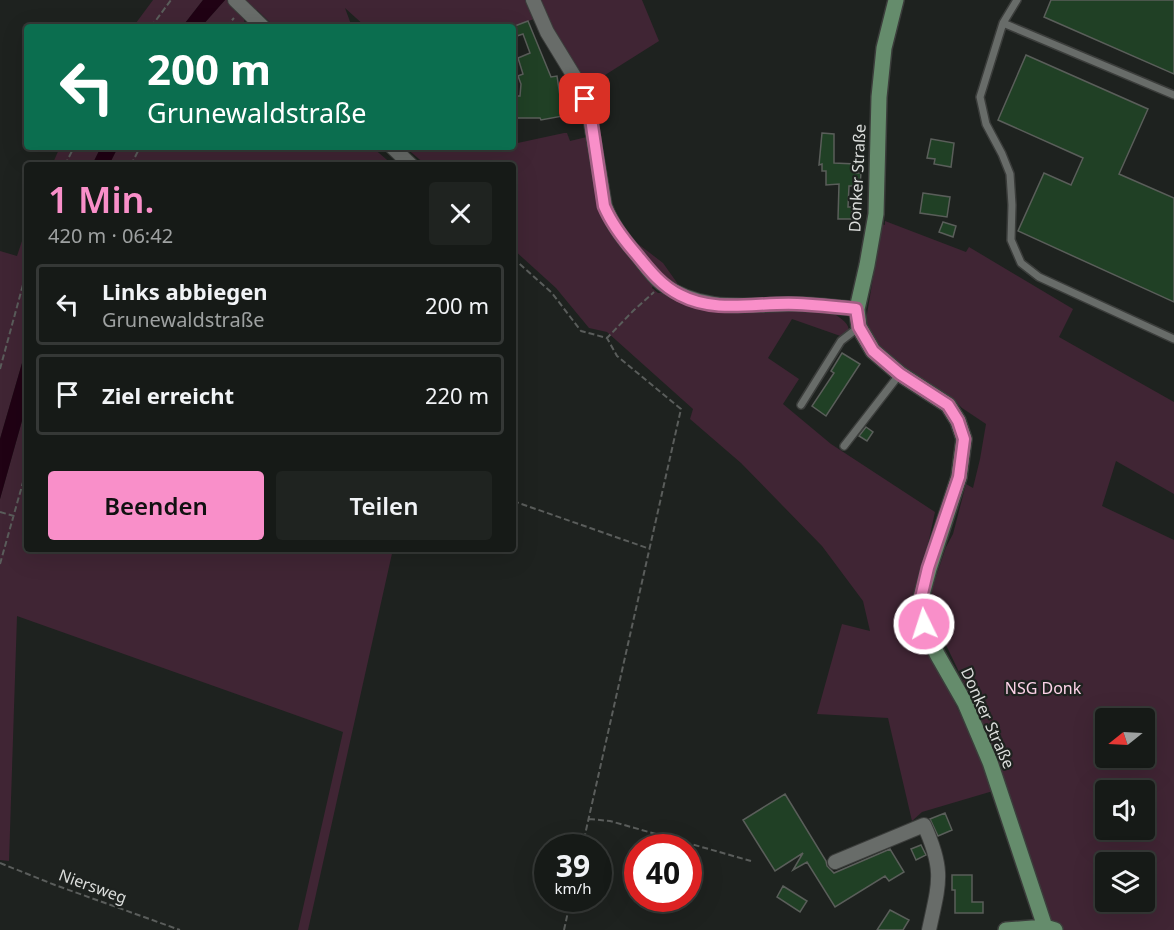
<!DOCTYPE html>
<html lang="de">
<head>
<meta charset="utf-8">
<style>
  :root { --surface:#161a17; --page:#1f2320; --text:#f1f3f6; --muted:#9ea1a1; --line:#353836; --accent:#f98fc9 }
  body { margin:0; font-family:"Noto Sans",sans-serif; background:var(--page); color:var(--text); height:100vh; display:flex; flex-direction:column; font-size:22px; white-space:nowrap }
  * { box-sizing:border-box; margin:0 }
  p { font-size:20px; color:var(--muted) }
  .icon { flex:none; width:33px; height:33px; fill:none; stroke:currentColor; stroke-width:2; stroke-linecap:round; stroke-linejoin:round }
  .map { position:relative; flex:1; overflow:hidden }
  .panel { position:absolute; left:24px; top:162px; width:492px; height:390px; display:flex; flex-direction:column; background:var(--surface); border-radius:6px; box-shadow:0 6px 24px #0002,0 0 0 2px var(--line) }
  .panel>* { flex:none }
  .banner { position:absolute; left:24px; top:24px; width:492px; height:126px; border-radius:6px; box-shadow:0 6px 24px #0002,0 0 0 2px var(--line); background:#0b6e4f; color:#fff; overflow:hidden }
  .needle { width:39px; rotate:252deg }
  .buttons { position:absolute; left:1095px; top:708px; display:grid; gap:12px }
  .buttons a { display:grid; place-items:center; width:60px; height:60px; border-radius:6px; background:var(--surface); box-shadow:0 6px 24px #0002,0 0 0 2px var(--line); font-size:30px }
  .speed { position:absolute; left:534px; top:834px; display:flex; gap:12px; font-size:30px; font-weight:700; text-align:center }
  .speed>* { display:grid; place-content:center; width:78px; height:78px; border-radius:50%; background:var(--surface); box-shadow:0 6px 24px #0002,0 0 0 2px var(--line); line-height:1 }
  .speed small { font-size:15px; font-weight:400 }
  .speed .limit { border:9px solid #d22; background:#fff; color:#111 }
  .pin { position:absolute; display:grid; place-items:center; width:51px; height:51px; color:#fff; margin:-26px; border-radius:12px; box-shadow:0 3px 9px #0006 }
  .me { position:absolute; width:66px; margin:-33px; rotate:356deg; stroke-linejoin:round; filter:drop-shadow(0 0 4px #0008) }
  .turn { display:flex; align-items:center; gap:21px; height:126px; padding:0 24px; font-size:27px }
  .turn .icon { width:78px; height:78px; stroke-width:2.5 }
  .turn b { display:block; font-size:42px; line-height:51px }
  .round { display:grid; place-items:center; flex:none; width:63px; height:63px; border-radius:6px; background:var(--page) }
  .overview { display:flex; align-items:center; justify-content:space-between; height:102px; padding:0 24px }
  h1 { font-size:36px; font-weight:600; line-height:45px; color:var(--accent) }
  .button { display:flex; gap:12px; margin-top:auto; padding:12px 24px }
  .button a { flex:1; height:69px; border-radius:6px; background:var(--accent); color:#111; font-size:24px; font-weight:600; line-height:69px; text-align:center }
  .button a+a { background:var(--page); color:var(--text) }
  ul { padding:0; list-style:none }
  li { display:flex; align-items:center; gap:18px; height:81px; margin:0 12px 9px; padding:0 12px; border:3px solid var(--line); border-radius:6px }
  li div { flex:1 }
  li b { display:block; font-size:22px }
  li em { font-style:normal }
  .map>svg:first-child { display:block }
  .green { fill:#402534; fill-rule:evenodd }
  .water { fill:#200214 }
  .building { fill:#204025; stroke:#5a5e5a; stroke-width:1.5 }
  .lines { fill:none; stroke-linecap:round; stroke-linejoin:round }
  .lane-casing { stroke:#3b3d3b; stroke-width:10 }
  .street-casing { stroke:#3b3d3b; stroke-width:16 }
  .secondary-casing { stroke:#3b3d3b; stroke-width:18 }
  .path { stroke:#5a5d5b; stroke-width:2; stroke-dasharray:6 3; stroke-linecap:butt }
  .lane { stroke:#686c69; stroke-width:7 }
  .street { stroke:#686c69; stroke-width:14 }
  .secondary { stroke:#658c6c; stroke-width:15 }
  .route-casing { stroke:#a25d83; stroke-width:15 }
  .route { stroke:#f98fc9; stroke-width:10 }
  .labels { text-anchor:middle; stroke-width:4.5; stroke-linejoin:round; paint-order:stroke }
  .street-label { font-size:16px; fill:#dbdddb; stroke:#1e221f }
  .park-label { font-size:16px; fill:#fdd3e8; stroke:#1e221f }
</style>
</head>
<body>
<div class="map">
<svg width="1174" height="930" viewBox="0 0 1174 930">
  <rect width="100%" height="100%" fill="#1e221f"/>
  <path class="green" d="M153,0H203L182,27H133Z
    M225,0H531L537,18L511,27H366L345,8L352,27H275L257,10L244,19L245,27H201Z
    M538,0H642L659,41L586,87L597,140Z
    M564,133H567L570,141L591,136L601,203L654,282L652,288L658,293H665L832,312C844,321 851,323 849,339L792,319L768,358L799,379L783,404L831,444L935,512L915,604L930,651L983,762L993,791L922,812L912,821L888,718L817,714L842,624L870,631L863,601L822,546L741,463L690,419L693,409L607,332L589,328L556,288L513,249V165H426L405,147H513V144Z
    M60,147H101L92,165H52Z
    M118,147H372L393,165H109Z
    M885,221L966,252L969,247L1073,309L1059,337L1174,402V494L1116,461L1102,506L1174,540V930H1052C1031,855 1005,780 975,708C961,673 942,639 927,604L946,547L953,534L966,484L973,488L980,459L986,424L962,408L952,398L882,353L865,326L882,224L885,225ZM1106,718H1144V758H1106ZM1106,790H1144V830H1106ZM1106,862H1144V902H1106Z
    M27,226V346L0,439V251L17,256Z
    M620,230L663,263L685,294L665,282Z
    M27,403V549H393L308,930H298L343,732L17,616L9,861L0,860V499Z"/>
  <path class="water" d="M203,0H225L201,27H182Z
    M101,147H118L109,165H92Z
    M27,346V403L0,499V439Z"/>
  <path class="building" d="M1051,0H1174V74L1044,17Z
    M528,21L551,77L557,76L563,116L541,120L540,118H516L517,96H520L521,84L518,76L523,74L518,58L530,53L523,34L514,37L512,27Z
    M1026,55L1148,109L1119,174L1174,198V302L1018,231L1044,173L1071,185L1083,158L998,120Z
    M822,133L834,134V163L856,164V173H861L860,186H849L848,207H852V219H838L839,184L826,185V171H822V164L819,165Z
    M931,139L954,143L951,167L934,164L935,159L927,158Z
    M923,193L950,197L947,217L920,213Z
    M943,222L956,226L953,237L939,232Z
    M842,353L860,364L826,416L812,406L834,373L831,371Z
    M866,427L873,432L867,441L859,436Z
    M785,794L826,861L827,866L834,873L890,849L904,872L889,881L885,876L835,907L807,862L793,870L803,853L775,871L743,820Z
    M945,813L952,830L938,836L930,819Z
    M921,845L926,855L916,860L911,849Z
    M952,875H972V902H983V913H955V890H952Z
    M783,886L807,901L800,912L777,897Z
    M890,910L909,920L903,930H877Z"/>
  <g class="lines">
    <defs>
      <path id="lane" d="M1017,0L1003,23L980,97L986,124L1002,154L1010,174L1012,205L1011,240L1021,263L1039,277L1174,339
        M1003,23L1174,95
        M801,405L841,341L859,327
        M844,446L899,375"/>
      <path id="street" d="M235,0L263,27
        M533,0L547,32L580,86L589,112L605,206C612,225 624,240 637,255C644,264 652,276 661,283C702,313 744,305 793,304C814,304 835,307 857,309
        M392,147L411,165
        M835,862L924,825C945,871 939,883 929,930"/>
      <path id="secondary" d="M896,0L884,48L879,97L876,214L867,265L857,309L859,327L873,351L900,374L948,405L958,421L964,439L959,477L929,569L920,602L924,624L937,654L965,703L990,762L1045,927
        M1006,930L1045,927L1055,930"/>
    </defs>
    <use href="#lane" class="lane-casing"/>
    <use href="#street" class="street-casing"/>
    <use href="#secondary" class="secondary-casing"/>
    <path class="path" d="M151,27L171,0
      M226,27L234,18
      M65,165L74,147
      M131,165L140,147
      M513,258L552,293L581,331L607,338L634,310L654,292
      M0,369L27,270
      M513,501L650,549
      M0,512L14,516
      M0,564L27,468
      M589,819L610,821L751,861
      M582,848L681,409L617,356L607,338
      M0,863L55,885L180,930
      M564,930L571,898"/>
    <use href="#lane" class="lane"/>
    <use href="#street" class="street"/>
    <use href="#secondary" class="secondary"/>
  </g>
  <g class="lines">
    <defs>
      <path id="route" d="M585,99L590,112L604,206C612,225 624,240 637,255C650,271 662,286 680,295C716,314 758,302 797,304C817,305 837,307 856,309L859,327L873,351L900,374L948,405L958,421L964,439L959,477L928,568L920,602L924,624"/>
    </defs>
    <use href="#route" class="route-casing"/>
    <use href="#route" class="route"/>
  </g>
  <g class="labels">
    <g class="street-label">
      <text transform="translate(857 178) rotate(-87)" y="6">Donker Straße</text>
      <text transform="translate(988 718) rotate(66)" y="6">Donker Straße</text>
      <text transform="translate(93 886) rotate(20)" y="6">Niersweg</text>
    </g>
    <g class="park-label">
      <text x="1043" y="694">NSG Donk</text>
    </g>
  </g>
</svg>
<div class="buttons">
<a><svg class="needle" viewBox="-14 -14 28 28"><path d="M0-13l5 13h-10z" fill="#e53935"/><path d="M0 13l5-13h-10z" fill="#9ea1a1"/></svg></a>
<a><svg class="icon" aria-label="sound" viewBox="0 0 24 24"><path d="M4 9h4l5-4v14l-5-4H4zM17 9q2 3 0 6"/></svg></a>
<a><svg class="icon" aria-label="layers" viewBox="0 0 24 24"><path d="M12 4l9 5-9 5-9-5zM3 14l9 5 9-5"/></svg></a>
</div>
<div class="speed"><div>39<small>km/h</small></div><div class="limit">40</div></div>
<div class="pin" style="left:585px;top:99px;background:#d93025"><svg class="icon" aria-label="arrive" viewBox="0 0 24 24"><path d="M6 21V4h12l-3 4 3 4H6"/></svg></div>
<svg class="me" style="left:924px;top:624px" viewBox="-20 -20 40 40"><circle r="17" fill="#f98fc9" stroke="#fff" stroke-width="3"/><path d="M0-11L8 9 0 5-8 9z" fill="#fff"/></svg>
<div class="banner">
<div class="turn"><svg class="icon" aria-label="left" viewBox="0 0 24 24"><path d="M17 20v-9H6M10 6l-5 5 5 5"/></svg><div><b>200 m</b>Grunewaldstraße</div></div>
</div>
<section class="panel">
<div class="overview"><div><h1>1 Min.</h1><p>420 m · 06:42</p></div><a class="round"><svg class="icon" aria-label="close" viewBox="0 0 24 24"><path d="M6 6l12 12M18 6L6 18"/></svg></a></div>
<ul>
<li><svg class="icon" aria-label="left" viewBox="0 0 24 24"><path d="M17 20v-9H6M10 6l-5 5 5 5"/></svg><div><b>Links abbiegen</b><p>Grunewaldstraße</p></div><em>200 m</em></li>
<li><svg class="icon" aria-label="arrive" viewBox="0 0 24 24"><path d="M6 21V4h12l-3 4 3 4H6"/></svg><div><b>Ziel erreicht</b></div><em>220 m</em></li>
</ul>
<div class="button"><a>Beenden</a><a>Teilen</a></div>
</section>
</div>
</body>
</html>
